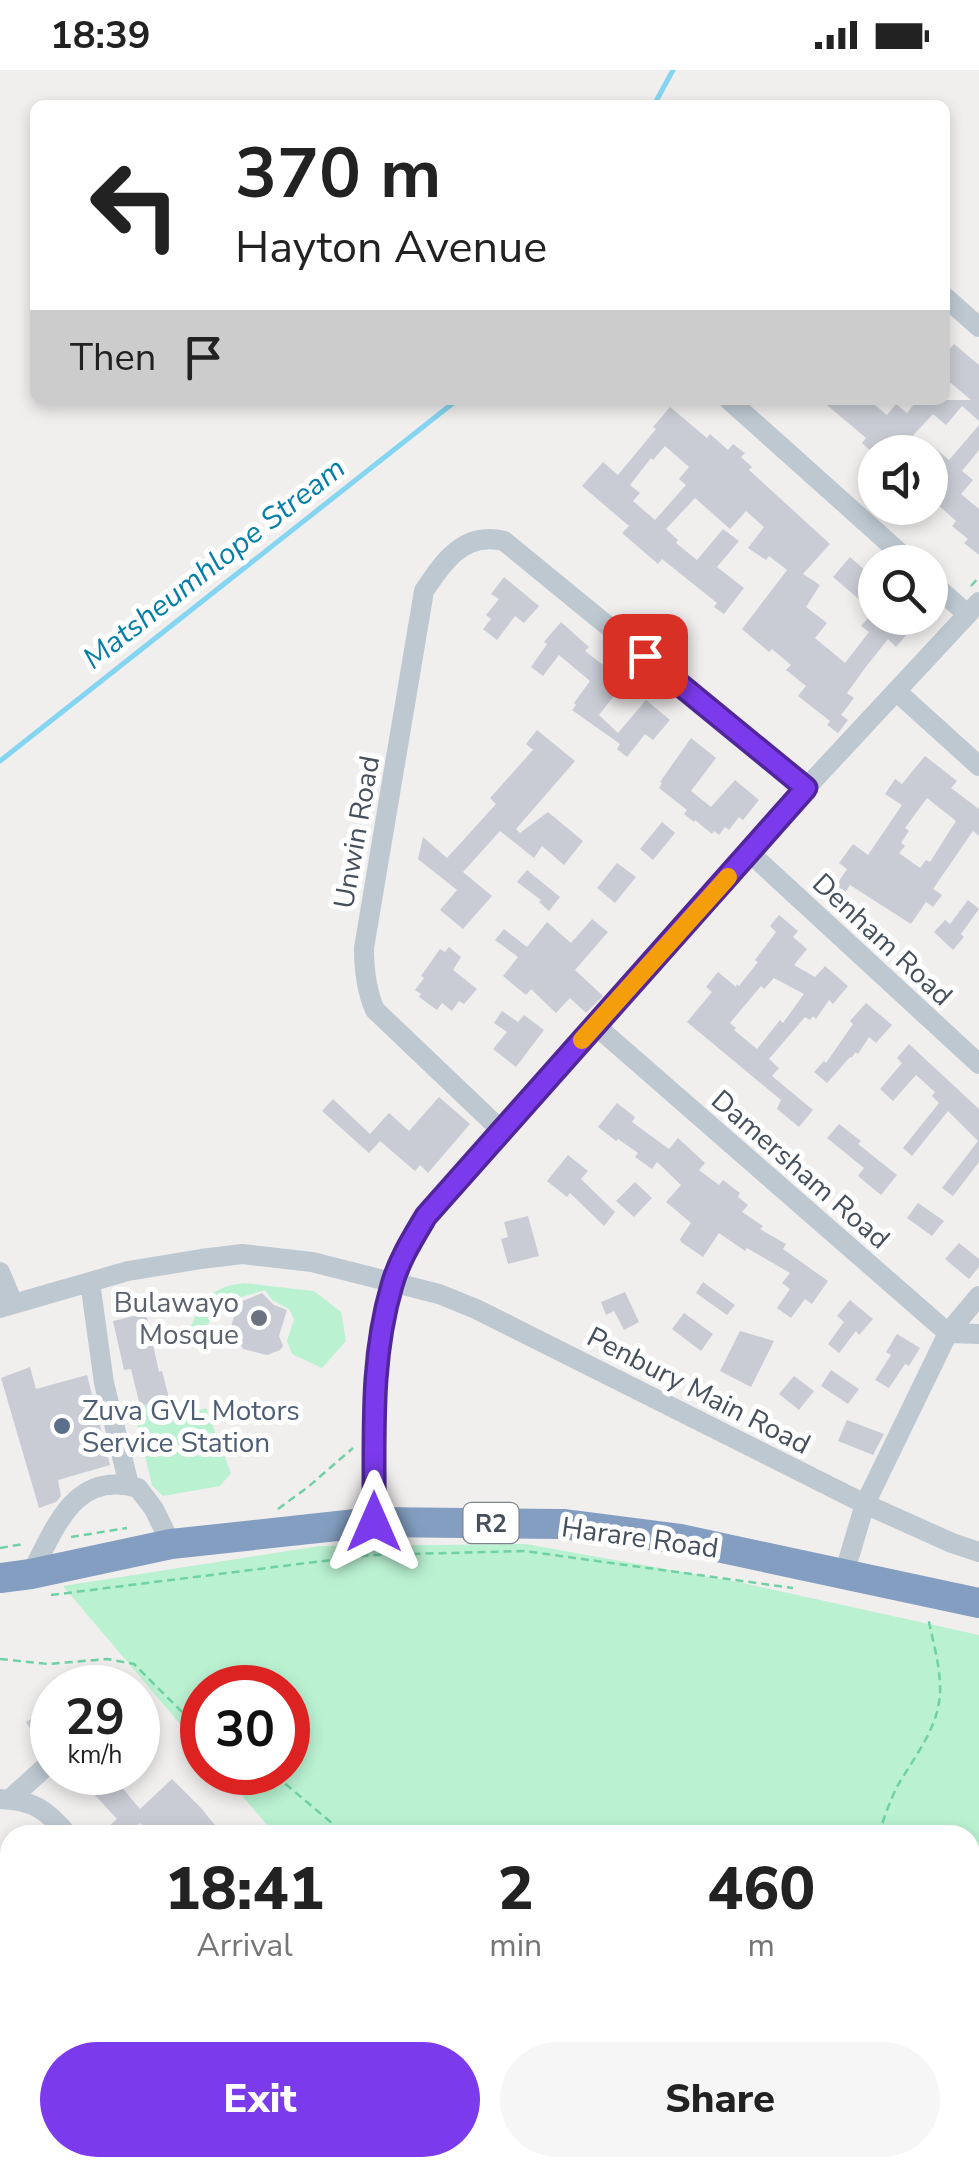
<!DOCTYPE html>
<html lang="en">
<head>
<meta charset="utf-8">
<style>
  :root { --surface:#fff; --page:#f6f6f6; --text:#222; --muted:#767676; --accent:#7c3aed }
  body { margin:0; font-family:"Nunito Sans",sans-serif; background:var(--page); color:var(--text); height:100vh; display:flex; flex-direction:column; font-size:38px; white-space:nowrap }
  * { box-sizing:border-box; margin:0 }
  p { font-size:32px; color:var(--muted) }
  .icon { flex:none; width:55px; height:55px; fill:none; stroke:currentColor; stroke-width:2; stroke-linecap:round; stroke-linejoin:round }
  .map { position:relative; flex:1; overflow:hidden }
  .side { position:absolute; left:0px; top:1755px; width:980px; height:352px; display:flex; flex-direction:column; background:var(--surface); border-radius:30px 30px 0 0; box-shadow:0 5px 15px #0003 }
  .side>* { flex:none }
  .top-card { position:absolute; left:30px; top:30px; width:920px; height:305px; border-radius:15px; box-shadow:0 5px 15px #0003; background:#fff; color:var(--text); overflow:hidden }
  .fabs { position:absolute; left:858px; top:365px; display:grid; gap:20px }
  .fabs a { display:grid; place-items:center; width:90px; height:90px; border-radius:50%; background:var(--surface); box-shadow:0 5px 15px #0003; font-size:50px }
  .speed { position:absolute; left:30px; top:1595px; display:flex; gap:20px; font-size:50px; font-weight:700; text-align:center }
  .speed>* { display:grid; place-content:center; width:130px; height:130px; border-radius:50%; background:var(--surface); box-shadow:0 5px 15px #0003; line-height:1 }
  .speed small { font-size:25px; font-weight:400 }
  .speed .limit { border:15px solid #d22; background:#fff; color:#111 }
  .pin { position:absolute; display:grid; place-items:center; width:85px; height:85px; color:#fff; margin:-42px; border-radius:20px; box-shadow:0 5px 15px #0006 }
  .me { position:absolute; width:110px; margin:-55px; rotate:0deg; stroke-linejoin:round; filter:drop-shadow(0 0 8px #0008) }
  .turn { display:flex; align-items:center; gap:35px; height:210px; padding:0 40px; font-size:45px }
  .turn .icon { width:130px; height:130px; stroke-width:2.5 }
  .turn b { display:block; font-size:70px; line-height:85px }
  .then { display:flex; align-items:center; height:95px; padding:0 40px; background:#0003; gap:20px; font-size:38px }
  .eta { display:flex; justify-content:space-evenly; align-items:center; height:170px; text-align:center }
  .eta b { font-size:60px; font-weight:800; line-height:70px }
  .action { display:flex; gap:20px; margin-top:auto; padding:20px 40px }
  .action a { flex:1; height:115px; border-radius:60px; background:var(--accent); color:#fff; font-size:40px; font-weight:800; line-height:115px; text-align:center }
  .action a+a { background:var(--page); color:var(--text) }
  .status { display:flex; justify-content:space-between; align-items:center; height:70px; padding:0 50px; background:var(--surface); direction:ltr }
  .status svg { height:28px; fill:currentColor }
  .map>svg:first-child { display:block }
  .green { fill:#b9f1d1 }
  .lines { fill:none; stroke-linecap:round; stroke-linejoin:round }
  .stream { stroke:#84d5f1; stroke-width:5 }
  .building { fill:#c9ccd4; fill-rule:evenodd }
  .path { stroke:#6fd1a5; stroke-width:2.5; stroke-dasharray:8 5; stroke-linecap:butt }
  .minor { stroke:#bdc8d1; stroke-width:20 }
  .highway { stroke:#839ec0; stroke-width:30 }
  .route-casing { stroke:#51269a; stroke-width:25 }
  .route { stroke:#7c3aed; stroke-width:18 }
  .slow { stroke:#f59e0b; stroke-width:18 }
  .worship-dot { fill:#6b7280; stroke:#fff; stroke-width:4 }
  .service-dot { fill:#5c6f8a; stroke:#fff; stroke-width:4 }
  .labels { text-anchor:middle; stroke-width:10; stroke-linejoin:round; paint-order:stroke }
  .shield { fill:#fff; stroke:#7d848d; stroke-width:2.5 }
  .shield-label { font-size:25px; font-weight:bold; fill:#45505c }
  .street-label { font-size:28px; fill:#45505c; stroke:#fff }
  .worship-label { font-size:28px; fill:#5b616d; stroke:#fff; text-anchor:end }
  .service-label { font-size:28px; fill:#4e5e75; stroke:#fff; text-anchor:start }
  .water-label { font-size:30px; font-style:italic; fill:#057ea8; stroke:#fff }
</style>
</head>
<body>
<div class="status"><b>18:39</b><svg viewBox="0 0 49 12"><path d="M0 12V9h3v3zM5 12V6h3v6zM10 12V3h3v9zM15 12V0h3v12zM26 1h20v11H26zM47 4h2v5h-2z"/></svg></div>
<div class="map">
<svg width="979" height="2106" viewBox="0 0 979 2106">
  <rect width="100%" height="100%" fill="#f1eeee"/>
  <path class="green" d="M244,1213L314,1221L341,1242L346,1271L322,1298L292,1284L287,1271L294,1249L289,1239L272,1230L265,1220L238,1228L229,1224C211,1237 220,1237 210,1251C205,1259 196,1262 188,1266C198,1233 209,1217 244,1213Z
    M169,1329L175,1347L206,1338L231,1403L220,1416L163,1426L152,1415L133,1338Z
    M526,1474L743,1513L979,1565V2106H773L766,2098H970V1765H276L222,1703L288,1702V1618H202V1680L63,1516L320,1476Z"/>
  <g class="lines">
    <path class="stream" d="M654,35L673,0
      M0,691L457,330"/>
  </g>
  <path class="building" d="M954,274L979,295V351L962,336L946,355L933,344L908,371L921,382H872L862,373L866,368L821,330H869L887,345L896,334L907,343L917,330H971L945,308V284Z
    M670,337L707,368L710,364L728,380L733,374L745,383L741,387L752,397L749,400L830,474L803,504L820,515L806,537L827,553L815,568L845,593L869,562L861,556L868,548H921L896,577L888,569L865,598L847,623L854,628L841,645L848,650L838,663L827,655L830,651L798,626L806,616L786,600L791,595L772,579L769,582L742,559L787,500L769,486L766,490L748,478L764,457L746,441L730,459L695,428L666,459L678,470L676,473L697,490L723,459L739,471L717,497L744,518L724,544L714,537L717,533L662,489L658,494L622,463L629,456L582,416L603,392L618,405L656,359L653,357ZM665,376L689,397L679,409L686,415L655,450L633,431L640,423L630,415L651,388L653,390Z
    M979,355V380L962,401L973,410L961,424L979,439V485L964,473L968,469L952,456L956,451L935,432L938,428L930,422V374L949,390Z
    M850,487L875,509V543L833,507Z
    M504,507L539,536L524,553L515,546L497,570L483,559L491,549L486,545L499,529L491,524Z
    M561,552L589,577L585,581L625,612L599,645L618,663L646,630L670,650L653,670L645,664L627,687L617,679L620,674L572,640L576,635L574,633L590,611L559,585L543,606L531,597L547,574L544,572Z
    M537,660L575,691L516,759L520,763L548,742L583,771L564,795L542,776L534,788L500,761L463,802L492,826L463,859L440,840L457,820L418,789L423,767L447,788L496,734L490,728L533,680L526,674Z
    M691,668L716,688L691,721L711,737L735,710L759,730L743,750L739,747L729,760L725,757L719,765L714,761L712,764L695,750L694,752L684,744L687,740L659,718L662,713L660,712Z
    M925,686L957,711L951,718L979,739V766L973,761L933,819L942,825L933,837L926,832L911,854L850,815L833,841L825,833L847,799L839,793L853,774L868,785L902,735L885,724L895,709L902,714ZM927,728L956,751L930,792L926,790L920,798L899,783L905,776L901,773L909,761L905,758Z
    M662,752L675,763L653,790L640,779Z
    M617,793L636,807L615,833L597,818Z
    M527,800L560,827L549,841L539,832L541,830L517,812Z
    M968,830L979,839L961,864L964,867L953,880L934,862L945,850L950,854Z
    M779,845L798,861L793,867L807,879L794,895L815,907L825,896L848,916L833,934L829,930L816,949L813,946L810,950L805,947L769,989L779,998L772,1006L813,1040L799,1057L777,1039L781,1030L687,952L712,922L706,917L718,902L736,917L737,914L739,916L758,892L755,890L776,862L770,856ZM774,908L804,924L783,953L780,950L757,979L734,960L736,958L730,953L761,916L764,919Z
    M592,849L608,862L575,900L603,926L586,943L570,928L556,943L531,919L526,925L503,906L518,887L495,870L504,859L527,877L547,852L571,873Z
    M449,877L461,887L453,900L477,919L464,934L459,931L452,941L442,933L437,940L419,927L421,924L415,920L424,908L421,906L440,879L445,882Z
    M866,933L892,955L876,973L869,967L858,984L856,982L851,988L850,987L827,1013L814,1002L824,991L826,993L853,954L850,951Z
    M502,941L518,952L524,945L544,960L516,997L493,979L507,962L494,953Z
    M909,974L979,1039V1092L953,1126L942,1118L978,1071L948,1041L912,1086L903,1078L939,1033L932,1026L935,1022L916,1005L893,1031L880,1019L902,993L897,988Z
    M439,1027L470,1054L428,1103L420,1095L415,1101L380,1071L369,1083L322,1041L333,1029L370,1064L389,1043L409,1061Z
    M617,1033L635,1047L632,1052L669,1079L678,1068L705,1093L699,1100L719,1115L723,1110L740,1123L738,1127L748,1135L742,1142L763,1156L760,1159L786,1174L783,1179L828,1211L812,1234L805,1229L791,1248L777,1238L790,1219L782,1213L790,1203L747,1178L745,1181L719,1163L703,1187L681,1172L680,1169L691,1153L666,1132L681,1115L657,1092L652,1099L635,1087L638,1083L618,1069L616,1071L598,1057Z
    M839,1054L861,1071L858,1074L897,1105L881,1125L858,1106L864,1098L827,1068Z
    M568,1085L588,1101L581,1109L615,1142L604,1156L570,1123L567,1127L547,1111Z
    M635,1112L652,1128L634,1147L616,1131Z
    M918,1133L944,1151L932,1166L907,1148Z
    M528,1146L539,1186L508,1194L501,1169L508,1167L504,1152Z
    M959,1173L979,1189V1197L969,1209L945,1189Z
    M703,1212L735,1235L727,1245L696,1223Z
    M625,1222L639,1252L624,1260L614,1241L606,1245L601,1232Z
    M262,1223L274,1235L287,1240L279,1266L283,1276L280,1280L267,1285L243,1279L231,1257L238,1233Z
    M850,1230L873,1249L859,1265L856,1261L839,1283L828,1274L844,1252L837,1246Z
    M146,1243L159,1302L162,1301L169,1328L140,1336L131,1299L124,1300L113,1251Z
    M684,1243L713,1264L701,1281L672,1259Z
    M740,1261L774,1271L751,1317L720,1301Z
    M897,1264L920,1278L909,1296L905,1294L889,1318L875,1310L891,1285L886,1282Z
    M30,1297L36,1319L87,1305L110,1395L58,1410L61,1426L56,1432L39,1438L1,1308Z
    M831,1300L859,1319L848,1334L821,1316Z
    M794,1306L814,1321L799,1340L779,1324Z
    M847,1350L884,1364L873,1385L838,1371Z
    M52,1636V1672L43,1678L26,1652Z
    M138,1639L158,1671L138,1688Z
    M86,1702H109L140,1739L172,1709L201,1738L223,1765H151L140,1753L126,1765H99L117,1749L79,1708Z"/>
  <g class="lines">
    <path class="path" d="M971,516L979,507
      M278,1439L308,1417L353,1378
      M71,1467L127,1458
      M0,1478L23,1474
      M51,1525L371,1485L524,1481L793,1518
      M0,1589L48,1594L107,1589L134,1594L202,1662
      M249,1702L255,1706L282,1711L346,1765
      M878,1765C884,1749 890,1730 898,1715C915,1686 938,1658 940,1624C941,1598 933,1572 928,1547
      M851,2098V2106"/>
    <path class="minor" d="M945,227L979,257
      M729,330L910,492
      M930,511L967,544
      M896,621L979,696
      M750,783L979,994
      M595,955L948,1263L979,1264
      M502,1061L375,940C366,920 364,900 364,878L424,521C443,492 464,461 504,471L806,718
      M0,1202L13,1233
      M90,1212L104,1313L129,1415
      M0,1238L128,1201L201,1189L242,1184L312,1192L439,1224L476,1239L865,1434L952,1473L979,1482
      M374,1452C374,1372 369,1292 392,1215C399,1190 413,1168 426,1146L806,718L979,532
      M31,1504C55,1459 74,1399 138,1418L154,1439L171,1474
      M844,1504L865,1434L948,1263L979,1226
      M0,1729C33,1730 47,1740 68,1765
      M10,1729L52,1691
      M289,2106L299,2098
      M738,2106L748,2098"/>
    <path class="highway" d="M0,1508L31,1504L171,1474L374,1452L563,1454L680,1469L979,1533"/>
  </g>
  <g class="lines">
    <defs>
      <path id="route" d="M374,1452C375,1371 369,1293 392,1215C399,1190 413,1168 426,1146L806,718L645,586"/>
    </defs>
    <use href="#route" class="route-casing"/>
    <use href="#route" class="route"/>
    <path class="slow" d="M582,970L728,807"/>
  </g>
  <circle class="worship-dot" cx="259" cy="1248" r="10"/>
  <circle class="service-dot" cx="62" cy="1356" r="10"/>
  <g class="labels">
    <rect class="shield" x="463.5" y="1433" width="55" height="40" rx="8"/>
    <g class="shield-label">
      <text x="491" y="1462">R2</text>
    </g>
    <g class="street-label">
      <text transform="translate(356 762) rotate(-80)" y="10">Unwin Road</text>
      <text transform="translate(883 869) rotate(43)" y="10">Denham Road</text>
      <text transform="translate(801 1099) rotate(41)" y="10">Damersham Road</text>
      <text transform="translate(699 1320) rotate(27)" y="10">Penbury Main Road</text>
      <text transform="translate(640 1467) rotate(8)" y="10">Harare Road</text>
    </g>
    <g class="worship-label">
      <text x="239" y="1242">Bulawayo<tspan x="239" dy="32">Mosque</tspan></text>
    </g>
    <g class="service-label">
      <text x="82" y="1350">Zuva GVL Motors<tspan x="82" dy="32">Service Station</tspan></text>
    </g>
    <g class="water-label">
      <text transform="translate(214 493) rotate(-38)" y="10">Matsheumhlope Stream</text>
    </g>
  </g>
</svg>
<div class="fabs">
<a><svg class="icon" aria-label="sound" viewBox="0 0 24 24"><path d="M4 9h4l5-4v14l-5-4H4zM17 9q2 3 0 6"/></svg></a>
<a><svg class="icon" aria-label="search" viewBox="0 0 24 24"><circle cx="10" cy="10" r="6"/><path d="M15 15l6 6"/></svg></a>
</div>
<div class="speed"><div>29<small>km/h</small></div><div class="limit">30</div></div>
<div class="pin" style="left:645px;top:586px;background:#d93025"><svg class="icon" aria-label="arrive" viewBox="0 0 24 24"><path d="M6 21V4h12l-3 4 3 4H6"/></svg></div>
<svg class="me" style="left:374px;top:1452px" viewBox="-20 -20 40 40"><path d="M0-17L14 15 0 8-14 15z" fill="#7c3aed" stroke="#fff" stroke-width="4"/></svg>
<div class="top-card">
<div class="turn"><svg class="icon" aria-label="left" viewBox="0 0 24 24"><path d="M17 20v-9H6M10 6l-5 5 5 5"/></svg><div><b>370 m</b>Hayton Avenue</div></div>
<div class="then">Then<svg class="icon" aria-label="arrive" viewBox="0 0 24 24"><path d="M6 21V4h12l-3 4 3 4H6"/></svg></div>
</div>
<section class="side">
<div class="eta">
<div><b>18:41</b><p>Arrival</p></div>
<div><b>2</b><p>min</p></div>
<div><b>460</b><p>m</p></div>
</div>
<div class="action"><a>Exit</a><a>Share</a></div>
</section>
</div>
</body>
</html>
